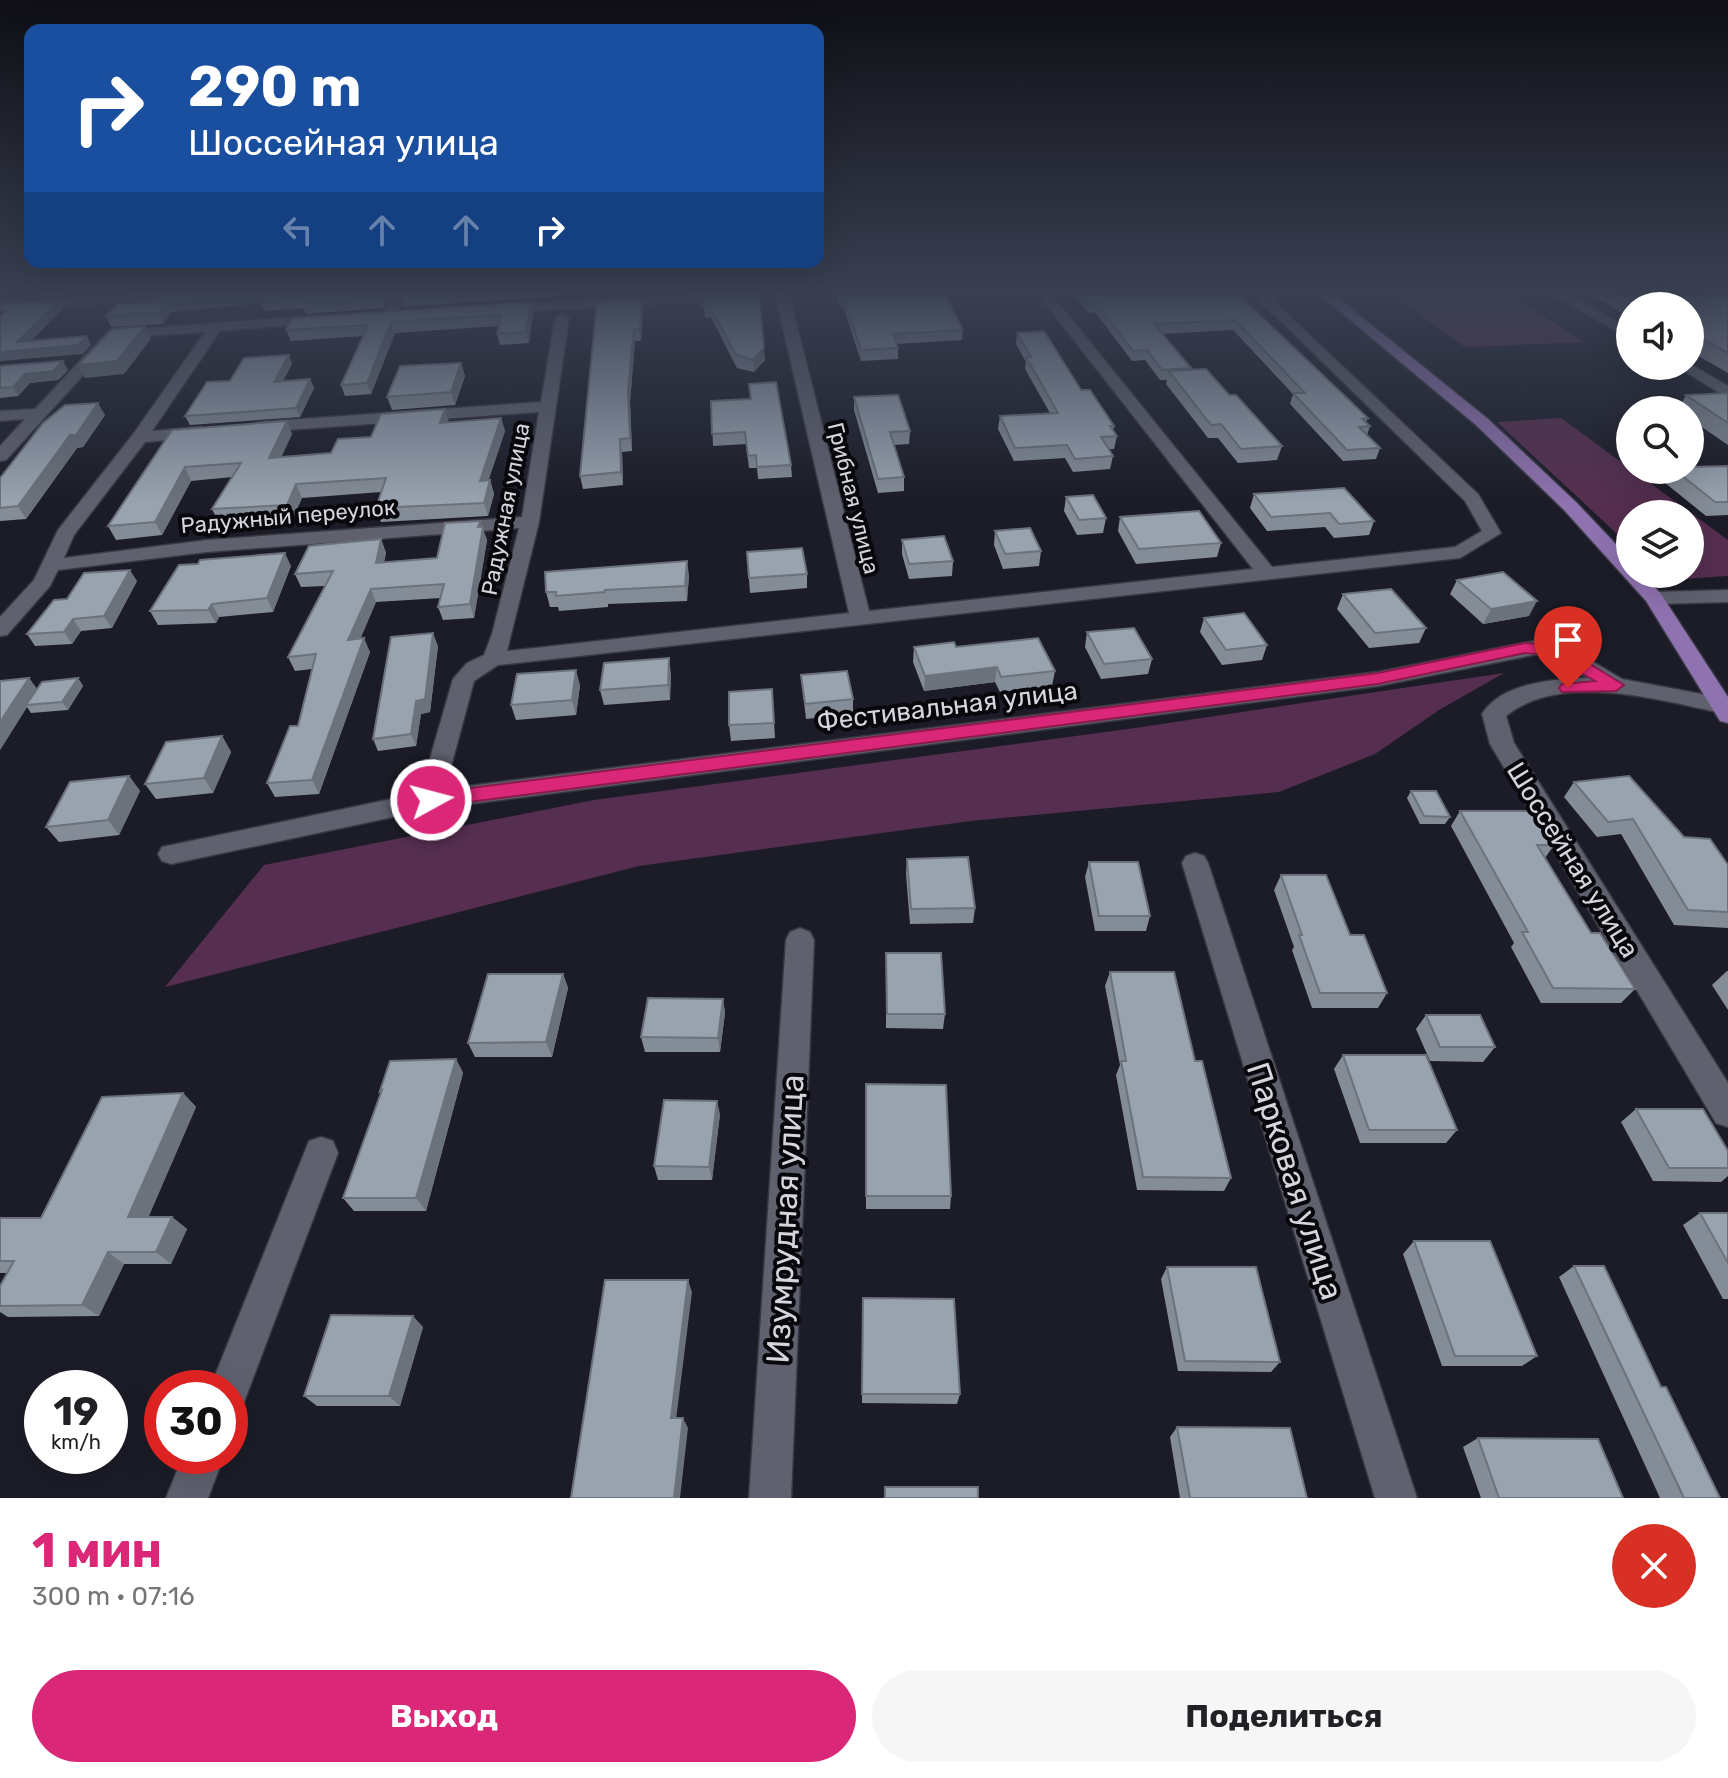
<!DOCTYPE html>
<html lang="ru">
<head>
<meta charset="utf-8">
<style>
  :root { --surface:#fff; --page:#f6f6f6; --text:#202124; --muted:#757577; --accent:#db2777 }
  body { margin:0; font-family:Rubik,sans-serif; background:var(--page); color:var(--text); height:100vh; display:flex; flex-direction:column; font-size:30px; white-space:nowrap }
  * { box-sizing:border-box; margin:0 }
  p { font-size:26px; color:var(--muted) }
  .icon { flex:none; width:44px; height:44px; fill:none; stroke:currentColor; stroke-width:2; stroke-linecap:round; stroke-linejoin:round }
  .map { position:relative; height:1498px; overflow:hidden }
  .panel { display:flex; flex-direction:column; background:var(--surface); flex:1 }
  .panel>* { flex:none }
  .top-card { position:absolute; left:24px; top:24px; width:800px; height:244px; border-radius:16px; box-shadow:0 8px 32px #0002; background:#1a4fa0; color:#fff; overflow:hidden }
  .tools { position:absolute; left:1616px; top:292px; display:grid; gap:16px }
  .tools a { display:grid; place-items:center; width:88px; height:88px; border-radius:50%; background:var(--surface); box-shadow:0 8px 32px #0002; font-size:40px }
  .speed { position:absolute; left:24px; top:1370px; display:flex; gap:16px; font-size:40px; font-weight:700; text-align:center }
  .speed>* { display:grid; place-content:center; width:104px; height:104px; border-radius:50%; background:var(--surface); box-shadow:0 8px 32px #0002; line-height:1 }
  .speed small { font-size:20px; font-weight:400 }
  .speed .limit { border:12px solid #d22; background:#fff; color:#111 }
  .pin { position:absolute; display:grid; place-items:center; width:68px; height:68px; color:#fff; margin:-82px -34px; border-radius:50% 50% 50% 0; rotate:-45deg; box-shadow:0 0 8px #0007 }
  .pin .icon { rotate:45deg }
  .me { position:absolute; width:88px; margin:-44px; rotate:83deg; stroke-linejoin:round; filter:drop-shadow(0 0 6px #0008) }
  .turn { display:flex; align-items:center; gap:28px; height:168px; padding:0 32px; font-size:36px }
  .turn .icon { width:104px; height:104px; stroke-width:2.5 }
  .turn b { display:block; font-size:56px; line-height:68px }
  .lanes { display:flex; align-items:center; height:76px; padding:0 32px; background:#0003; justify-content:center; gap:40px; direction:ltr }
  .lanes .off { opacity:.35 }
  .round { display:grid; place-items:center; flex:none; width:84px; height:84px; border-radius:42px; background:var(--page) }
  .summary { display:flex; align-items:center; justify-content:space-between; height:136px; padding:0 32px }
  h1 { font-size:48px; font-weight:700; line-height:60px; color:var(--accent) }
  .primary-button { display:flex; gap:16px; margin-top:auto; padding:16px 32px }
  .primary-button a { flex:1; height:92px; border-radius:48px; background:var(--accent); color:#fff; font-size:32px; font-weight:700; line-height:92px; text-align:center }
  .primary-button a+a { background:var(--page); color:var(--text) }
  .map>svg:first-child { display:block }
  .green { fill:#562e50 }
  .lines { fill:none; stroke-linecap:round; stroke-linejoin:round }
  .minor-casing { stroke:#373841; stroke-width:3 }
  .major-casing { stroke:#373841; stroke-width:3 }
  .minor { fill:#60616f; fill-rule:evenodd }
  .major { fill:#8f72b0; fill-rule:evenodd }
  .wall { fill:#848c97 }
  .shaded-wall { fill:#6b727b }
  .building { fill:#99a3b0; stroke:#6b727b; stroke-width:2 }
  .route { fill:#db2777; stroke:#8e194d; stroke-width:2 }
  .labels { text-anchor:middle; stroke-width:8; stroke-linejoin:round; paint-order:stroke }
  .far-street-label { font-size:22px; fill:#d4d5dd; stroke:#07070c }
  .street-label { font-size:26px; fill:#d4d5dd; stroke:#07070c }
  .near-street-label { font-size:32px; fill:#d4d5dd; stroke:#07070c }
</style>
</head>
<body>
<div class="map">
<svg width="1728" height="1498" viewBox="0 0 1728 1498">
  <rect width="100%" height="100%" fill="#1b1c27"/>
  <path class="green" d="M1391,294H1509L1585,342L1465,347Z
    M1561,418L1728,540V576L1667,580L1660,574H1690V514H1630V546L1497,422Z
    M1504,673L1439,710L1375,754L1279,792L971,821L639,866L165,987L264,865L594,800L1128,729Z"/>
  <g class="lines">
    <defs>
      <path id="minor" d="M136,294H200L193,298L0,310V302Z
        M393,294H407L394,319H384L382,316Z
        M699,294H768L761,298L499,313L492,309L499,305Z
        M775,294H789L869,611L1253,569L1038,294H1051L1272,567L1455,547L1482,531L1465,501L1253,294H1266L1478,494L1501,533L1460,558L498,665L474,681L445,789L1378,672L1539,640L1573,650L1622,679L1728,699V711L1722,713C1658,700 1562,671 1506,716L1514,743L1728,1083V1127L1716,1123L1490,744L1482,714C1502,682 1555,679 1588,678L1557,660L1538,654L1378,686L431,809L171,864L162,861L158,854L162,847L420,793L453,679L467,663L484,655L492,634L519,528L207,552L58,570L50,586L7,635L0,636V617L34,580L58,530L134,433L205,332L117,338L6,460L0,461V446L25,419L0,421V411L35,409L108,331L323,315L328,316V322L220,331L152,431L201,427L209,432L201,437L145,442L74,535L64,558L207,540L522,517L539,412L258,432L250,427L258,422L541,402L555,318L562,314L569,318L539,522L507,651L849,613Z
        M1552,294H1568L1630,329V339Z
        M1690,364L1728,386V398L1676,366Z
        M1728,590V602L1654,604L1644,598L1654,592Z
        M1195,853L1204,856L1208,863L1417,1498H1375L1182,863L1186,856Z
        M800,928L810,932L814,940L791,1498H749L786,940L790,932Z
        M321,1137L333,1141L338,1153L244,1402L230,1408V1388H210L309,1141Z
        M183,1456H224L208,1498H166Z"/>
      <path id="major" d="M1319,294H1333L1488,419L1576,502L1630,559V574H1643L1661,594L1728,697V723L1720,721L1646,601L1564,510L1476,425Z"/>
    </defs>
    <use href="#minor" class="minor-casing"/>
    <use href="#major" class="major-casing"/>
    <use href="#minor" class="minor"/>
    <use href="#major" class="major"/>
  </g>
  <path class="wall" d="M23,294H79L25,298Z
    M392,294L383,308L306,314L304,308L264,311L261,303L171,312L163,324L111,327L106,316L150,302Z
    M402,294H584L404,307L401,296Z
    M703,294L765,360L754,372L737,368L711,317L705,318Z
    M836,294H945L963,330L962,340L896,344L898,348V359L861,361L843,306H840Z
    M1074,294H1238L1368,418L1366,422L1370,426L1367,435L1380,448L1376,459L1343,461L1290,404L1293,394L1233,330L1162,334L1191,368V370L1229,395L1282,446L1277,460L1238,463L1218,438H1208L1166,384L1167,380H1160L1145,360L1132,361L1095,312L1089,313Z
    M1589,294H1728V373L1690,351V306H1630V317Z
    M642,299L643,310L641,341H635L630,402L632,451L622,452L623,485L583,489L580,476Z
    M531,302L533,312L529,343L500,345L497,334L499,326L395,333L371,394L345,396L341,385L363,336L291,341L286,330Z
    M1017,333L1081,390L1114,426L1113,431L1117,436L1114,449H1108L1113,456L1110,469L1073,472L1065,458L1014,461L998,429L1000,416L1050,413L1025,369L1026,362L1016,344Z
    M289,355L292,364L283,381L310,379L314,388L300,417L190,425L185,416L230,381Z
    M461,363L465,376L455,405L392,410L387,397Z
    M0,366L68,370L58,380L30,383L18,396L0,398Z
    M1728,393V445L1690,419V410H1678L1686,395Z
    M854,397L910,431L909,444L894,445L904,477V491L878,493L854,410Z
    M711,401L791,465L792,477L758,479L757,468H749L746,444L713,446Z
    M105,415L83,447L77,448L26,519L0,521V478Z
    M501,418L505,431L488,481L490,480L494,494L488,516L381,522L376,508L381,492L302,498L293,518L219,523L212,509L232,477L191,481L162,535L116,540L108,526L172,430L292,434L281,457L331,453L371,437L449,422Z
    M1728,466V515L1706,516L1664,482L1671,470H1690Z
    M1254,494L1374,521L1369,535L1334,538L1325,527L1267,531L1250,508Z
    M1066,497L1106,518L1103,533L1077,535L1064,511Z
    M1120,517L1221,543L1217,557L1136,564L1118,531Z
    M482,527L487,540L474,618L443,620L438,607L441,598L376,602L360,639L370,652L319,794L275,797L267,783L298,726L312,669L295,671L288,657L325,586L301,587L295,574L381,539L386,553L384,562L437,558Z
    M995,531L1041,551L1039,566L1003,569L994,545Z
    M902,540L953,561L952,576L909,579L902,554Z
    M747,552L807,574V588L750,593Z
    M291,566L273,612L219,617L216,623L158,625L150,611Z
    M689,575L687,601L608,604V607L559,611L558,607H550L546,592Z
    M1457,580L1529,616L1483,624L1450,594Z
    M137,581L112,628L81,631L72,644L35,646L27,634L67,599Z
    M1343,594L1426,628L1419,643L1369,648L1337,609Z
    M1204,618L1267,645L1262,660L1222,665L1200,632Z
    M1087,632L1152,659L1148,674L1101,679L1085,647Z
    M438,646L430,712L421,714L416,746L378,751L373,739Z
    M914,647H956L1055,671L1052,686L1000,692L995,682L924,691L913,662Z
    M671,674L670,700L604,705L600,690Z
    M801,675L853,699V714L806,719Z
    M29,678L37,689L78,678L83,686L68,710L31,713L27,707L0,750Z
    M580,685L576,715L516,720L511,705Z
    M772,689L775,738L731,741L729,725Z
    M222,736L231,752L213,793L156,799L145,784Z
    M129,776L140,791L119,835L59,842L46,827Z
    M1574,782L1728,865V928L1674,925L1621,834L1597,837L1564,797Z
    M1411,791L1450,817L1445,824H1420L1407,798Z
    M1460,811L1554,845L1545,858L1591,933L1635,989L1621,1003H1541L1511,947L1514,943L1451,826Z
    M907,859L975,908L973,923L910,924L906,874Z
    M1089,862L1150,916L1146,931H1095L1085,877Z
    M1281,875L1350,935L1387,993L1378,1008H1312L1292,950L1294,947L1274,890Z
    M886,953L945,1014L943,1029L886,1028Z
    M1727,971H1728V1010L1712,985Z
    M1110,972L1195,1061L1231,1178L1224,1191L1137,1190L1116,1075L1120,1065L1105,986Z
    M563,974L568,988L552,1057H475L468,1043Z
    M723,999L725,1013L720,1052H645L641,1037Z
    M1426,1015L1495,1047L1483,1062L1430,1061L1416,1029Z
    M1343,1055L1457,1130L1446,1143H1360L1334,1069Z
    M456,1059L463,1073L426,1211H354L343,1198L381,1093L380,1091Z
    M866,1084L951,1196L950,1209H866Z
    M183,1093L196,1107L148,1217H172L187,1229L171,1264H124L99,1316L8,1317L0,1312V1286L7,1273H0V1218H41Z
    M1636,1109L1728,1151V1176L1721,1182L1653,1181L1621,1122Z
    M720,1114L712,1180H658L654,1166Z
    M1700,1213H1728V1299H1723L1683,1225Z
    M1414,1241L1537,1356L1522,1366H1442L1403,1254Z
    M1574,1266L1661,1387L1720,1498H1660L1559,1277Z
    M1167,1267L1280,1362L1271,1372L1178,1371L1161,1279Z
    M863,1298L960,1394L957,1404L862,1403Z
    M423,1327L400,1406H317L304,1396Z
    M1177,1427L1307,1498H1180L1170,1437Z
    M1478,1438L1623,1498H1481L1463,1447Z"/>
  <path class="shaded-wall" d="M244,294H266L260,300L261,303L171,312L163,324L158,313L157,302Z
    M382,294H392L383,308L380,297Z
    M642,299L643,310L641,341L640,329Z
    M59,301L63,309L22,350L87,336L91,345L83,354L0,361V352L17,342Z
    M531,302L533,312L529,343L526,332Z
    M391,322L395,333L371,394L367,383Z
    M145,326L151,339L124,374L85,378L78,365Z
    M634,329L635,341L630,402L632,451L630,438L628,390Z
    M764,348L765,360L754,372L753,360Z
    M289,355L292,364L277,391L274,382Z
    M63,361L68,370L58,380L30,383L18,396L13,387L25,374Z
    M461,363L465,376L455,405L451,392Z
    M310,379L314,388L300,417L296,408Z
    M98,403L105,415L83,447L77,448L26,519L18,506L70,435Z
    M445,409L449,422L444,436L440,423Z
    M501,418L505,431L484,494L480,481Z
    M287,421L292,434L275,471L269,458Z
    M620,439L622,452L623,485L621,472Z
    M185,467L191,481L162,535L155,522Z
    M490,480L494,494L488,516L484,503Z
    M296,484L302,498L293,518L287,505Z
    M480,521L487,540L474,618L470,604Z
    M381,539L386,553L381,576L376,563Z
    M285,553L291,566L273,612L267,598Z
    M687,561L689,575L687,601L685,586Z
    M130,570L137,581L112,628L104,616Z
    M371,589L376,602L354,654L348,640Z
    M1537,601L1529,616L1483,624L1491,609Z
    M212,604L219,617L216,623L208,610Z
    M73,619L81,631L72,644L64,632Z
    M433,633L438,646L430,712L421,714L416,746L411,734L416,701Z
    M364,638L370,652L319,794L312,780Z
    M669,658L671,674L670,700L668,685Z
    M997,667L995,682L924,691L925,676Z
    M576,670L580,685L576,715L572,700Z
    M29,678L38,691L26,705L27,707L0,750V722Z
    M78,678L83,686L68,710L62,702Z
    M222,736L231,752L213,793L204,778Z
    M129,776L140,791L119,835L108,820Z
    M563,974L568,988L552,1057L546,1042Z
    M723,999L725,1013L720,1052L718,1038Z
    M456,1059L463,1073L426,1211L416,1198Z
    M183,1093L196,1107L143,1230L128,1217Z
    M717,1101L720,1114L712,1180L709,1167Z
    M172,1217L187,1229L171,1264L156,1252Z
    M108,1252L124,1264L99,1316L82,1305Z
    M688,1280L692,1292L675,1428L671,1418Z
    M413,1316L423,1327L400,1406L389,1396Z
    M683,1418L688,1428L680,1498H674Z"/>
  <path class="building" d="M157,294H244L157,302L167,301L158,313L106,316L118,304L150,302Z
    M264,294H382L380,297L302,303L305,297L260,300Z
    M402,294H438L401,296Z
    M703,294H759L764,348L753,360L736,355L709,305L703,306Z
    M839,294H945L963,330L893,334L898,348L861,350L843,296H840Z
    M1083,294H1238L1368,418L1362,419L1370,426L1359,427L1380,448L1347,450L1293,393H1305L1235,320L1154,324L1191,368L1162,370L1147,350L1133,351L1097,302L1090,303Z
    M1620,294H1728V353L1690,332V306H1643Z
    M642,299L640,329H634L628,390L630,438L620,439L621,472L580,476L597,301Z
    M59,301L17,342L87,336L78,345L0,352V316L7,310L0,311V308L4,304Z
    M531,302L526,332L497,334L501,315L391,322L367,383L341,385L368,325L286,330L293,318Z
    M145,326L117,361L78,365L112,329Z
    M1044,331L1081,390H1090L1114,426H1110L1117,436L1101,437L1113,456L1075,459L1067,445L1015,448L1000,416L1058,413L1026,357H1031L1017,333Z
    M289,355L274,382L310,379L296,408L185,416L207,382L230,381L244,358Z
    M63,361L53,371L25,374L13,387L0,388V366Z
    M461,363L451,392L387,397L400,366Z
    M1206,369L1229,395H1236L1282,446L1241,449L1221,424L1211,425L1169,371Z
    M776,382L791,465L757,467L756,455L748,456L745,432L712,434L711,401L751,399L749,384Z
    M1728,393V423L1686,395Z
    M898,395L910,431L890,432L904,477L878,479L854,397Z
    M98,403L76,435H70L18,506L0,508V478L43,423L65,405Z
    M445,409L440,423L501,418L480,481L490,480L484,503L376,508L386,478L296,484L287,505L212,509L241,463L185,467L155,522L108,526L172,430L287,421L269,458L331,453L338,439L371,437L381,414Z
    M1728,466V502H1715L1675,470H1690V467Z
    M1344,488L1374,521L1339,524L1330,513L1271,517L1254,494Z
    M1093,495L1106,518L1079,520L1066,497Z
    M1199,511L1221,543L1139,549L1120,517Z
    M480,521L478,527H483L470,604L438,607L444,584L371,589L348,640L364,638L312,780L267,783L290,726H298L316,654L288,657L333,571L295,574L309,546L381,539L376,563L437,558L445,523Z
    M1030,528L1041,551L1005,554L995,531Z
    M944,536L953,561L909,564L902,540Z
    M802,548L807,574L749,578L747,552Z
    M285,553L267,598L212,604L208,610L150,611L179,565L198,564L200,560Z
    M687,561L685,586L605,590V592L556,596V592H546L545,572Z
    M130,570L104,616L73,619L64,632L27,634L54,600L67,599L84,573Z
    M1503,572L1537,601L1491,609L1457,580Z
    M1391,589L1426,628L1375,633L1343,594Z
    M1244,613L1267,645L1226,650L1204,618Z
    M1134,628L1152,659L1104,664L1087,632Z
    M433,633L425,699L416,701L411,734L373,739L391,637Z
    M1038,638L1055,671L1001,677L997,667L925,676L914,647L954,642L956,647Z
    M669,658L668,685L600,690L604,663Z
    M576,670L572,700L511,705L517,674Z
    M847,671L853,699L805,704L801,675Z
    M29,678L0,722V681Z
    M78,678L62,702L26,705L42,682Z
    M772,689L774,723L729,725V692Z
    M222,736L204,778L145,784L166,742Z
    M129,776L108,820L46,827L70,782Z
    M1629,776L1684,837L1710,839L1728,865V912L1688,910L1633,819L1608,822L1574,782Z
    M1411,791H1436L1450,817L1424,816Z
    M1460,811H1534L1554,845H1537L1591,933H1600L1635,989L1553,988L1522,932H1528Z
    M968,857L975,908L911,909L907,859Z
    M1089,862H1138L1150,916H1099Z
    M1281,875H1326L1350,935H1364L1387,993H1320L1299,935H1302Z
    M886,953H941L945,1014H887Z
    M1110,972H1174L1195,1061H1202L1231,1178L1143,1177L1121,1061H1126Z
    M488,974H563L546,1042L468,1043Z
    M648,998L723,999L718,1038L641,1037Z
    M1426,1015H1480L1495,1047H1440Z
    M1343,1055H1426L1457,1130H1369Z
    M456,1059L416,1198H343L382,1090L380,1091L390,1061Z
    M866,1084L946,1085L951,1196H866Z
    M183,1093L128,1217H172L156,1252H108L82,1305L0,1306V1286L14,1261H0V1218H41L102,1097Z
    M664,1100L717,1101L709,1167L654,1166Z
    M1636,1109H1703L1728,1151V1168H1669Z
    M1700,1213H1728V1263Z
    M1414,1241H1490L1537,1356H1455Z
    M1574,1266H1604L1661,1387H1666L1720,1498H1684Z
    M1167,1267H1256L1280,1362L1185,1361Z
    M605,1280H688L671,1418H683L674,1498H571Z
    M863,1298L954,1299L960,1394H862Z
    M331,1315L413,1316L389,1396H304Z
    M1177,1427L1290,1428L1307,1498H1190Z
    M1478,1438L1598,1439L1623,1498H1499Z
    M885,1487H978V1498H885Z"/>
  <linearGradient id="sky" x2="0" y2="1"><stop stop-color="#0f0f15"/><stop offset="0.58" stop-color="#394052"/><stop offset="1" stop-color="#394052" stop-opacity="0"/></linearGradient>
  <rect width="1728" height="503" fill="url(#sky)"/>
  <path class="route" d="M1525,643L1561,646L1624,685L1616,691L1562,692L1559,688L1562,684L1595,681L1551,655L1525,653L1378,684L431,807L422,800L431,793L1378,673Z"/>
  <g class="labels">
    <g class="far-street-label">
      <text transform="translate(854 498) rotate(76)" y="8">Грибная улица</text>
      <text transform="translate(505 509) rotate(-79)" y="8">Радужная улица</text>
      <text transform="translate(288 516) rotate(-5)" y="8">Радужный переулок</text>
    </g>
    <g class="street-label">
      <text transform="translate(947 706) rotate(-7)" y="9">Фестивальная улица</text>
      <text transform="translate(1573 860) rotate(58)" y="9">Шоссейная улица</text>
    </g>
    <g class="near-street-label">
      <text transform="translate(1295 1181) rotate(72)" y="11">Парковая улица</text>
      <text transform="translate(785 1219) rotate(-87)" y="11">Изумрудная улица</text>
    </g>
  </g>
</svg>
<div class="tools">
<a><svg class="icon" aria-label="sound" viewBox="0 0 24 24"><path d="M4 9h4l5-4v14l-5-4H4zM17 9q2 3 0 6"/></svg></a>
<a><svg class="icon" aria-label="search" viewBox="0 0 24 24"><circle cx="10" cy="10" r="6"/><path d="M15 15l6 6"/></svg></a>
<a><svg class="icon" aria-label="layers" viewBox="0 0 24 24"><path d="M12 4l9 5-9 5-9-5zM3 14l9 5 9-5"/></svg></a>
</div>
<div class="speed"><div>19<small>km/h</small></div><div class="limit">30</div></div>
<div class="pin" style="left:1568px;top:688px;background:#d93025"><svg class="icon" aria-label="arrive" viewBox="0 0 24 24"><path d="M6 21V4h12l-3 4 3 4H6"/></svg></div>
<svg class="me" style="left:431px;top:800px" viewBox="-20 -20 40 40"><circle r="17" fill="#db2777" stroke="#fff" stroke-width="3"/><path d="M0-11L8 9 0 5-8 9z" fill="#fff"/></svg>
<div class="top-card">
<div class="turn"><svg class="icon" aria-label="right" viewBox="0 0 24 24"><path d="M7 20v-9h11M14 6l5 5-5 5"/></svg><div><b>290 m</b>Шоссейная улица</div></div>
<div class="lanes"><svg class="icon off" aria-label="left" viewBox="0 0 24 24"><path d="M17 20v-9H6M10 6l-5 5 5 5"/></svg><svg class="icon off" aria-label="ahead" viewBox="0 0 24 24"><path d="M12 20V5M6 11l6-6 6 6"/></svg><svg class="icon off" aria-label="ahead" viewBox="0 0 24 24"><path d="M12 20V5M6 11l6-6 6 6"/></svg><svg class="icon" aria-label="right" viewBox="0 0 24 24"><path d="M7 20v-9h11M14 6l5 5-5 5"/></svg></div>
</div>
</div>
<section class="panel">
<div class="summary"><div><h1>1 мин</h1><p>300 m · 07:16</p></div><a class="round" style="background:#d93025;color:#fff"><svg class="icon" aria-label="close" viewBox="0 0 24 24"><path d="M6 6l12 12M18 6L6 18"/></svg></a></div>
<div class="primary-button"><a>Выход</a><a>Поделиться</a></div>
</section>
</body>
</html>
